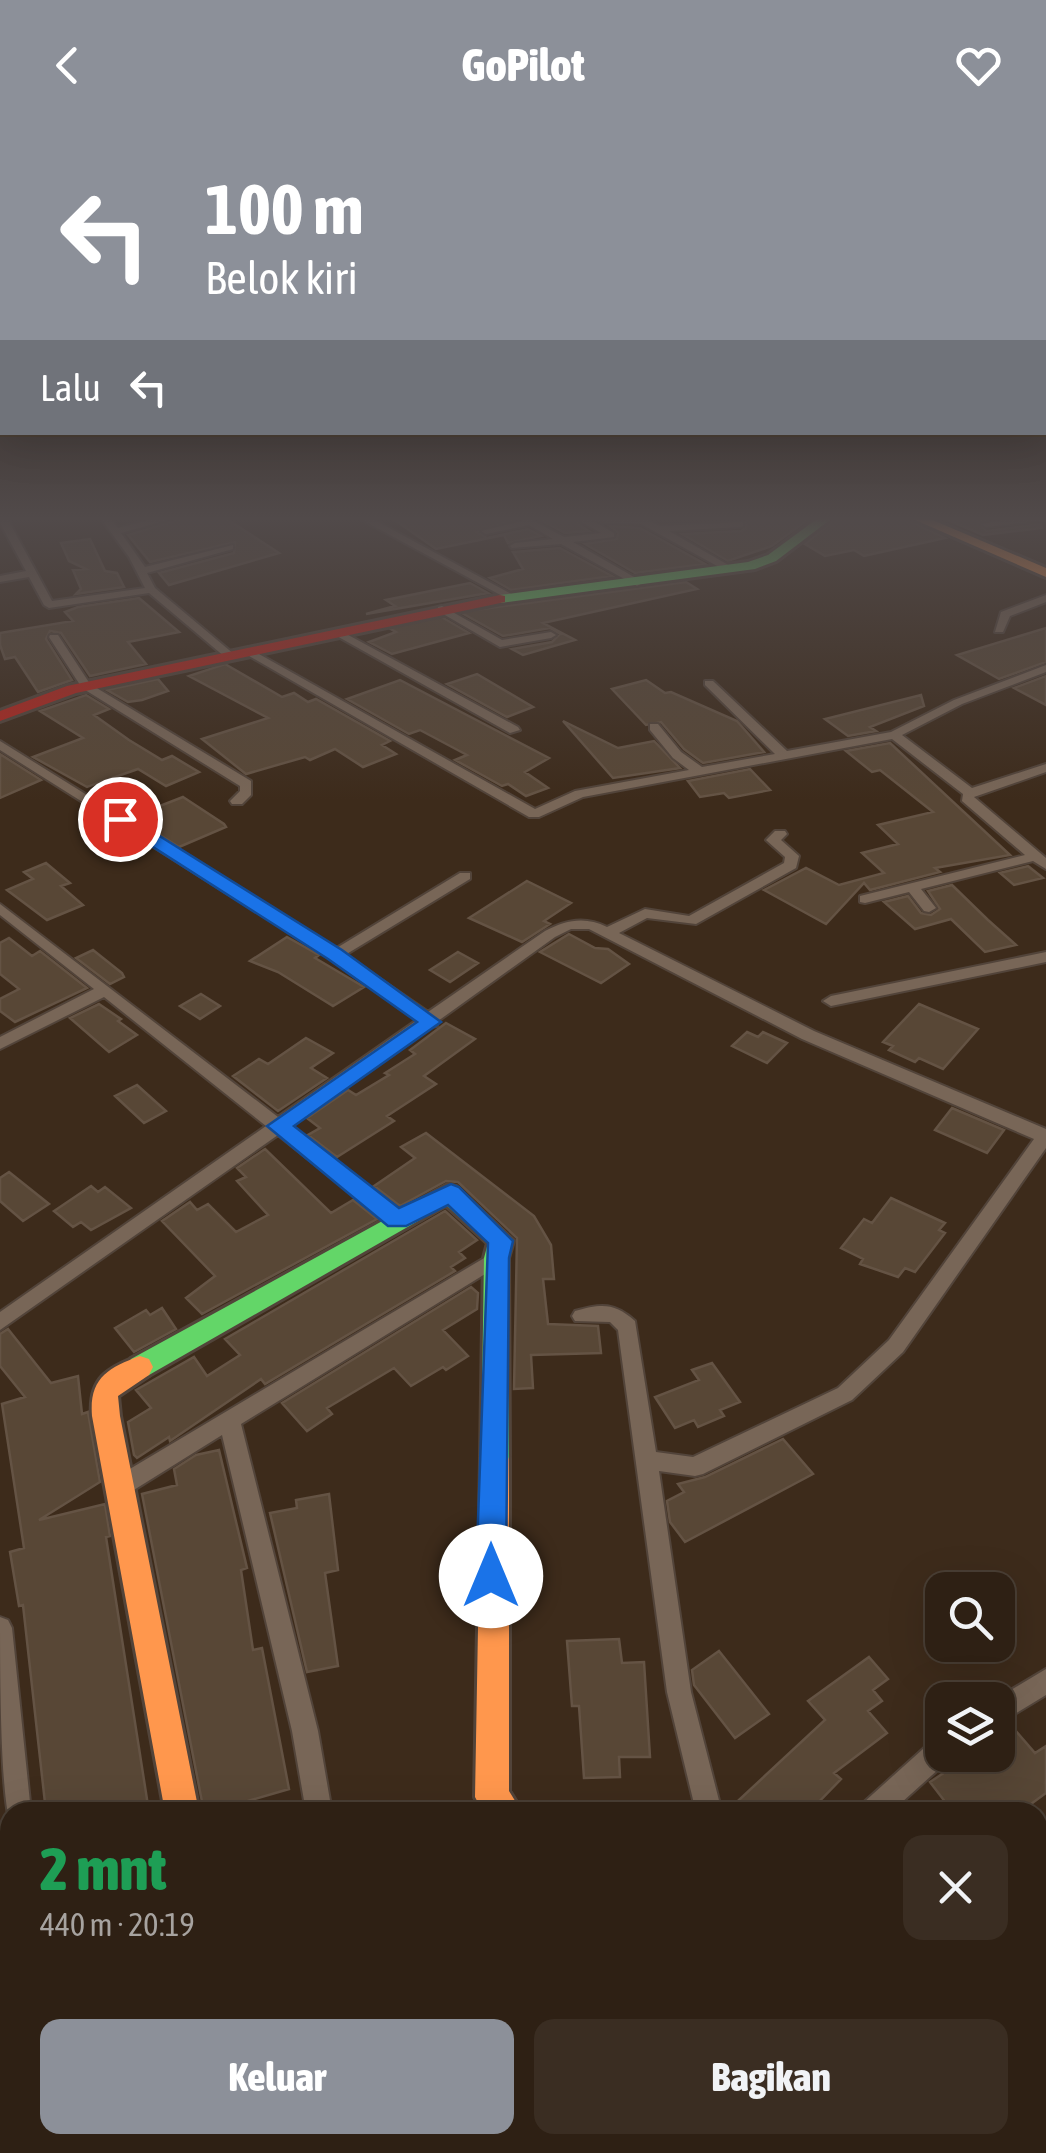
<!DOCTYPE html>
<html lang="id">
<head>
<meta charset="utf-8">
<style>
  :root { --surface:#2e2014; --page:#3a2d22; --text:#f1f3f6; --muted:#a7a3a0; --line:#493e34; --accent:#8c9099 }
  body { margin:0; font-family:"Asap Condensed",sans-serif; background:var(--page); color:var(--text); height:100vh; display:flex; flex-direction:column; font-size:38px; white-space:nowrap }
  * { box-sizing:border-box; margin:0 }
  p { font-size:32px; color:var(--muted) }
  .icon { flex:none; width:55px; height:55px; fill:none; stroke:currentColor; stroke-width:2; stroke-linecap:round; stroke-linejoin:round }
  .map { position:relative; flex:1; overflow:hidden }
  .details { position:absolute; left:0px; top:1672px; width:1048px; height:352px; display:flex; flex-direction:column; background:var(--surface); border-radius:30px 30px 0 0; box-shadow:0 10px 40px #0002,0 0 0 2px var(--line) }
  .details>* { flex:none }
  .guide { position:absolute; left:0px; top:0px; width:1048px; height:305px; box-shadow:0 10px 40px #0002,0 0 0 2px var(--line); background:#8c9099; color:#fff; overflow:hidden }
  .buttons { position:absolute; left:925px; top:1442px; display:grid; gap:20px }
  .buttons a { display:grid; place-items:center; width:90px; height:90px; border-radius:20px; background:var(--surface); box-shadow:0 10px 40px #0002,0 0 0 2px var(--line); font-size:50px }
  .pin { position:absolute; display:grid; place-items:center; width:85px; height:85px; color:#fff; margin:-42px; border:5px solid #fff; border-radius:50%; box-shadow:0 2px 10px #0007 }
  .me { position:absolute; width:110px; margin:-55px; rotate:0deg; stroke-linejoin:round; filter:drop-shadow(0 0 8px #0008) }
  .turn { display:flex; align-items:center; gap:35px; height:210px; padding:0 40px; font-size:45px }
  .turn .icon { width:130px; height:130px; stroke-width:2.5 }
  .turn b { display:block; font-size:70px; line-height:85px }
  .then { display:flex; align-items:center; height:95px; padding:0 40px; background:#0003; gap:20px; font-size:38px }
  .round { display:grid; place-items:center; flex:none; width:105px; height:105px; border-radius:20px; background:var(--page) }
  .head { display:flex; align-items:center; justify-content:space-between; height:170px; padding:0 40px }
  h1 { font-size:60px; font-weight:800; line-height:75px; color:#1e9e55 }
  .cta { display:flex; gap:20px; margin-top:auto; padding:20px 40px }
  .cta a { flex:1; height:115px; border-radius:20px; background:var(--accent); color:#fff; font-size:40px; font-weight:800; line-height:115px; text-align:center }
  .cta a+a { background:var(--page); color:var(--text) }
  header { display:flex; justify-content:space-between; align-items:center; height:130px; padding:0 40px; background:var(--accent); color:#fff; font-size:45px; font-weight:800 }
  .map>svg:first-child { display:block }
  .building { fill:#584736; stroke:#645344; stroke-width:2.5 }
  .lines { fill:none; stroke-linecap:round; stroke-linejoin:round }
  .street-casing { stroke:#52443a; stroke-width:4 }
  .fast-casing { stroke:#52443a; stroke-width:6 }
  .slow-casing { stroke:#52443a; stroke-width:6 }
  .jam-casing { stroke:#52443a; stroke-width:6 }
  .street { fill:#786657; fill-rule:evenodd }
  .fast { fill:#63d668; fill-rule:evenodd }
  .slow { fill:#ff974d; fill-rule:evenodd }
  .jam { fill:#b3261e; fill-rule:evenodd }
  .route { fill:#1a73e8; stroke:#114b97; stroke-width:2.5 }
</style>
</head>
<body>
<header><svg class="icon" aria-label="back" viewBox="0 0 24 24"><path d="M15 5l-7 7 7 7"/></svg>GoPilot<svg class="icon" aria-label="heart" viewBox="0 0 24 24"><path d="M12 20l-8-8c-3-5 5-10 8-4 3-6 11-1 8 4z"/></svg></header>
<div class="map">
<svg width="1046" height="2023" viewBox="0 0 1046 2023">
  <rect width="100%" height="100%" fill="#3d2b1b"/>
  <path class="building" d="M191,386H222L279,423L169,455L159,443L234,423L235,412L150,432L128,405Z
    M389,386H525L477,402L487,408L528,399L541,406L508,413L504,405L436,419Z
    M533,386H576L578,394L589,401L565,403Z
    M674,386H813L772,416L728,431L682,404L741,401L746,398V389H654Z
    M839,386H900L945,408L864,426L854,420L825,426L805,414Z
    M939,386H1003L978,392L986,401L1041,394L1042,398L983,405Z
    M610,396L640,398L705,434L635,443L585,414L617,409L618,403Z
    M90,409L105,441L117,443L124,457L76,464L81,459L73,440L86,439L69,431L61,413Z
    M560,418L612,446L511,460L490,448L523,439L513,422Z
    M686,452L697,459L543,493L575,510L523,525L512,519L552,512L560,504L550,498L503,506L460,482Z
    M470,453L488,463L366,484L395,476L386,470Z
    M139,468L179,502L128,512L146,534L90,546L61,503L50,501L46,509L72,550L38,562L15,527L5,529L0,515V503L73,491L65,482L78,477Z
    M440,486L469,503L392,524L369,512L396,502L389,498Z
    M1046,498V532L999,549L957,525Z
    M225,534L282,567L294,563L308,572L316,569L390,611L382,615L396,624L363,637L335,619L310,630L305,627L246,644L202,609L268,588L189,546Z
    M477,544L533,577L507,587L447,554Z
    M1046,546V575L1014,558Z
    M158,549L168,561L142,570L128,572L107,560Z
    M400,550L549,628L525,642L548,658L526,666L508,654L502,656L455,630L467,625L420,600L409,604L347,569Z
    M646,550L665,563L671,562L737,591L764,622L703,633L684,619L661,592L646,595L612,559Z
    M86,565L109,579L94,585L129,610L162,630L172,626L199,642L166,656L138,639L87,657L33,627L83,608L40,581Z
    M921,565L924,576L870,597L876,601L848,606L825,589Z
    M563,591L618,618L654,611L680,638L613,648Z
    M890,613L1010,725L935,738L940,742L870,760L864,753L826,794L764,760L806,738L839,755L884,743L862,723L898,714L878,695L933,682L880,640L872,642L846,621Z
    M0,624L41,650L0,668Z
    M750,639L770,660L729,668L724,663L700,667L688,651Z
    M183,667L224,694L226,697L179,717L149,698L155,695L139,684Z
    M46,733L70,753L61,756L83,775L47,790L7,760L33,749L24,742Z
    M1028,736L1043,748L1014,755L1000,743Z
    M527,751L571,773L544,791L550,794L522,812L469,788Z
    M952,755L988,790L1016,815L985,822L951,789L915,799L884,772L908,766L921,783L931,785L940,779L928,761Z
    M569,804L595,818L608,819L629,834L601,853L540,822Z
    M287,807L319,825L315,828L364,857L333,876L278,842L250,831Z
    M9,808L32,826L40,821L87,858L15,892L0,881V869L19,859L0,844V813Z
    M93,820L122,843L124,847L110,854L76,828Z
    M458,822L478,833L450,852L430,840Z
    M201,864L220,876L200,889L180,876Z
    M99,874L121,889L118,891L137,905L109,922L70,888Z
    M919,874L978,899L943,939L919,928L915,932L889,920L893,916L883,912Z
    M446,893L475,909L424,946L436,954L387,986L394,991L337,1027L308,1005L320,998L307,988L348,960L356,965L389,945L385,943L415,924L410,920Z
    M747,902L758,907L763,902L787,913L767,933L732,916Z
    M306,908L333,923L311,938L327,948L278,981L233,946L259,929L268,934Z
    M137,955L166,981L144,993L115,966Z
    M952,978L1004,1000L987,1023L935,1000Z
    M426,1003L534,1086L551,1115L554,1149H543L548,1194L598,1196L601,1223L531,1225L533,1258L514,1259L517,1108L458,1052L446,1051L400,1076L374,1056L415,1028L401,1017Z
    M265,1019L331,1083L353,1070L377,1089L202,1184L186,1168L215,1146L162,1091L190,1072L197,1080L208,1074L236,1102L268,1085L237,1051L246,1047L237,1038Z
    M9,1042L49,1074L23,1091L0,1071V1048Z
    M91,1056L98,1062L105,1057L131,1078L91,1100L81,1092L73,1097L54,1081Z
    M891,1068L945,1093L939,1100L945,1103L915,1142L905,1138L898,1147L860,1134L863,1129L841,1118L864,1089L872,1093Z
    M445,1081L477,1110L459,1122L465,1128L451,1137L455,1141L265,1254L261,1249L170,1311L169,1307L137,1328L134,1325L128,1292L151,1278L136,1260L194,1227L207,1246L240,1225L225,1209Z
    M471,1157L478,1163L477,1179L443,1200L468,1226L446,1240L443,1237L411,1256L394,1238L327,1278L332,1284L307,1301L282,1273Z
    M162,1178L176,1199L134,1222L115,1198L146,1180L150,1185Z
    M8,1199L51,1253L78,1246L82,1284L88,1282L100,1352L39,1390L105,1374L110,1406L106,1407L149,1682H46L23,1475L19,1476L10,1422L24,1418L2,1274L25,1267L0,1236V1204Z
    M712,1233L740,1272L720,1280L724,1286L698,1297L694,1290L675,1298L655,1267L699,1250L692,1240Z
    M783,1309L813,1344L685,1412L670,1392L667,1371L684,1362L678,1354L705,1347Z
    M219,1320L247,1438L241,1440L253,1520L262,1518L289,1659L231,1676L232,1682H204L142,1364L177,1355L174,1339L196,1325Z
    M329,1364L338,1440L325,1443L338,1536L307,1542L270,1383L297,1378L296,1370Z
    M619,1509L622,1533L644,1532L650,1627H619L620,1647L584,1648L579,1576H572L567,1511Z
    M719,1521L769,1584L735,1608L694,1555L692,1540Z
    M869,1527L888,1549L873,1560L882,1571L868,1581L887,1603L834,1643L841,1649L809,1682H726L825,1590L808,1571Z
    M1015,1600L1035,1623L1046,1616V1663L1020,1682H953L930,1652L971,1625H998V1612Z"/>
  <g class="lines">
    <defs>
      <path id="street" d="M0,386H6L52,471L145,458L129,427L99,386H108L118,398L165,386H182L121,403L145,437L233,415V419L147,443L155,458L235,525L225,527L149,463L49,478L44,475L29,447L0,452V446L26,441L0,393Z
        M355,386H367L515,466L506,468Z
        M1027,386H1046V390L986,397L981,394Z
        M580,387L643,388L660,396L743,392V396L740,397L669,401L737,440L728,442L641,394L595,392L614,403V407L573,412L641,451L642,453L637,456L561,414L512,418L510,416L515,413L553,409L529,395L486,404L481,401L530,389L564,407L601,403L580,391Z
        M1046,465V472L1010,486L1003,502H995L1001,482Z
        M442,476L502,510L551,502L556,505L551,508L500,517L438,481V477Z
        M339,500L518,597L520,600L510,603L335,505L334,503Z
        M50,505H58L90,554L251,651V665L242,674H232L230,671L240,661V656L82,558L49,507Z
        M248,518L535,679L575,661L689,640L673,628L650,600V594H658L681,622L702,637L775,624L705,555V551H713L787,621L891,602L954,570L1046,535V542L962,574L902,605L972,658L1046,634V642L974,667L1046,728V739L1033,731L921,759L936,778L929,782L924,781L909,762L865,773L860,772V766L1025,725L962,671L963,664L892,609L583,667L539,687H529L244,523L242,521Z
        M0,611L335,819L460,743H470V749L345,825L428,882L545,801C566,790 585,786 607,797L645,779L689,786L784,733L785,727L766,710L775,701H785L787,704L781,710L799,726L796,738L696,794L647,788L619,803L814,901L1046,999V1018L903,1222L852,1270L703,1344L695,1346L659,1341L691,1562L722,1682H696L667,1562L618,1200L610,1192L575,1191L572,1186L575,1181C602,1173 615,1173 635,1191L656,1322L693,1327L838,1258L889,1210L1034,1009L802,909L589,799H571L555,807L438,891L437,896L430,897L290,996L404,1084L406,1089L404,1094H390L278,1005L0,1200V1182L266,996L104,867L0,919V907L94,859L0,785V774L278,987L417,890L330,828L0,620Z
        M1046,822V832L831,876L823,871L831,866Z
        M496,1121L503,1123L506,1128L503,1133L241,1294L318,1601L332,1682H306L292,1601L222,1305L129,1363L121,1366L113,1363L110,1356L113,1349Z
        M0,1487L8,1490L12,1498L31,1682H10V1692C0,1661 0,1529 0,1487Z
        M1046,1539V1565L998,1594V1570H994Z
        M942,1606V1625H952L951,1628L891,1682H859L863,1673L933,1610Z
        M10,1860V1888L0,1892V1864Z
        M1046,1988V2023H1026L1023,2015H1038V1991Z
        M10,1992V2015H22L10,2022L0,2023V1995Z
        M224,2015H254L255,2023H225Z
        M624,2015H655L658,2023H627Z"/>
      <path id="fast" d="M821,386H835L776,431L755,439L500,473L493,469L500,465L748,432L768,425Z
        M448,1055L456,1057L513,1111L508,1128L509,1329L505,1337L495,1341L485,1337L481,1329L484,1128L488,1113L446,1075L149,1245L140,1248L131,1245L127,1237L131,1229Z"/>
      <path id="slow" d="M906,386H923L1046,438V447Z
        M140,1226L149,1229L153,1237L149,1245L118,1266L120,1286L199,1682H165L92,1286C89,1249 107,1238 140,1226Z
        M495,1317L505,1321L509,1329V1661L522,1682H483L475,1667L481,1329L485,1321Z"/>
      <path id="jam" d="M500,465L505,466V472L76,563L0,591V581L67,556Z"/>
    </defs>
    <use href="#street" class="street-casing"/>
    <use href="#fast" class="fast-casing"/>
    <use href="#slow" class="slow-casing"/>
    <use href="#jam" class="jam-casing"/>
    <use href="#street" class="street"/>
    <use href="#fast" class="fast"/>
    <use href="#slow" class="slow"/>
    <use href="#jam" class="jam"/>
  </g>
  <linearGradient id="sky" x2="0" y2="1"><stop stop-color="#22180f"/><stop offset="0.58" stop-color="#514a4a"/><stop offset="1" stop-color="#514a4a" stop-opacity="0"/></linearGradient>
  <rect width="1046" height="670" fill="url(#sky)"/>
  <path class="route" d="M114,685H126L342,820L441,892L294,996L399,1078L451,1054L459,1057L513,1111L509,1128L506,1446L502,1456L491,1460L480,1456L476,1446L488,1113L448,1075L406,1096H388L267,996L417,892L328,829L114,692Z"/>
</svg>
<div class="buttons">
<a><svg class="icon" aria-label="search" viewBox="0 0 24 24"><circle cx="10" cy="10" r="6"/><path d="M15 15l6 6"/></svg></a>
<a><svg class="icon" aria-label="layers" viewBox="0 0 24 24"><path d="M12 4l9 5-9 5-9-5zM3 14l9 5 9-5"/></svg></a>
</div>
<div class="pin" style="left:120px;top:689px;background:#d93025"><svg class="icon" aria-label="arrive" viewBox="0 0 24 24"><path d="M6 21V4h12l-3 4 3 4H6"/></svg></div>
<svg class="me" style="left:491px;top:1446px" viewBox="-20 -20 40 40"><circle r="19" fill="#fff"/><path d="M0-13L10 11 0 6-10 11z" fill="#1a73e8"/></svg>
<div class="guide">
<div class="turn"><svg class="icon" aria-label="left" viewBox="0 0 24 24"><path d="M17 20v-9H6M10 6l-5 5 5 5"/></svg><div><b>100 m</b>Belok kiri</div></div>
<div class="then">Lalu<svg class="icon" aria-label="left" viewBox="0 0 24 24"><path d="M17 20v-9H6M10 6l-5 5 5 5"/></svg></div>
</div>
<section class="details">
<div class="head"><div><h1>2 mnt</h1><p>440 m · 20:19</p></div><a class="round"><svg class="icon" aria-label="close" viewBox="0 0 24 24"><path d="M6 6l12 12M18 6L6 18"/></svg></a></div>
<div class="cta"><a>Keluar</a><a>Bagikan</a></div>
</section>
</div>
</body>
</html>
